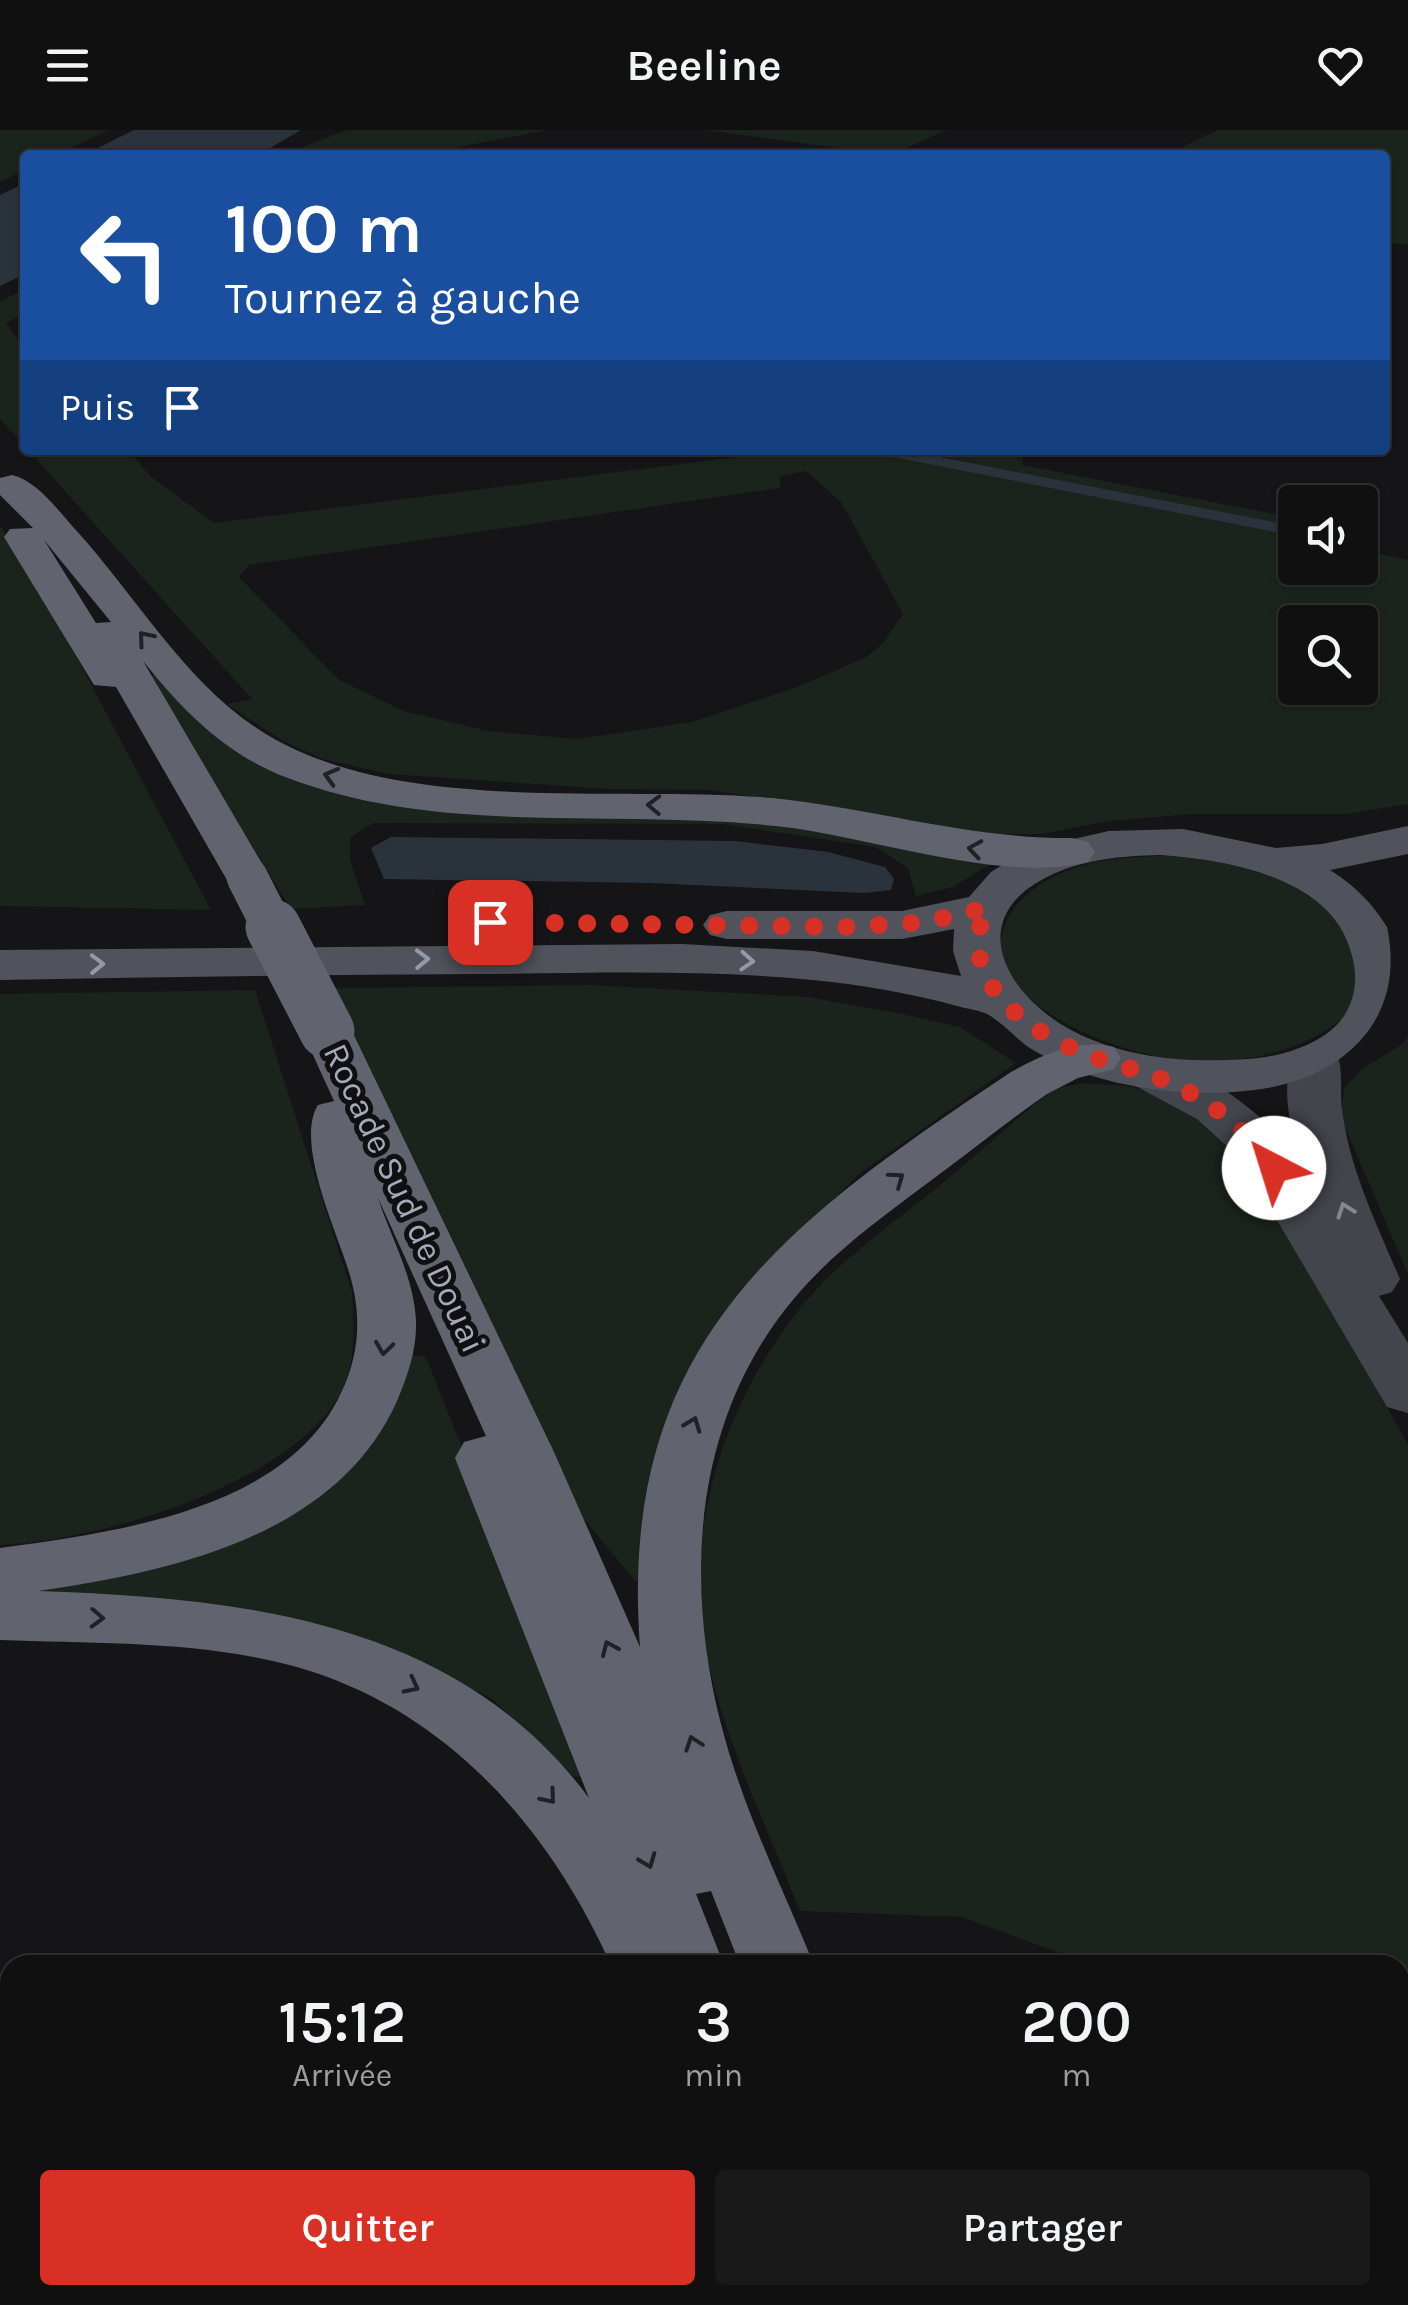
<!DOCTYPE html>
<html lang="fr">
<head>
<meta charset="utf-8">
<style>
  :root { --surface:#101011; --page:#19191a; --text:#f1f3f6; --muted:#9c9d9f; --line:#303031; --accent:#d93025 }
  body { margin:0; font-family:Karla,sans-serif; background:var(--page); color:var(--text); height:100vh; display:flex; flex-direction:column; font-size:38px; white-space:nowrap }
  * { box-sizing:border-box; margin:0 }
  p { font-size:32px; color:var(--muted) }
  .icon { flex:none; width:55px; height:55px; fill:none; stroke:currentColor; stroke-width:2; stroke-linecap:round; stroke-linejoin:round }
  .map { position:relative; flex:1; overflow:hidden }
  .details { position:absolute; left:0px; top:1825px; width:1410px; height:350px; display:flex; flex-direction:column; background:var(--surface); border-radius:30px 30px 0 0; box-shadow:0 2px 8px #0004,0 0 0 2px var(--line) }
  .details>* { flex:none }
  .hud { position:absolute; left:20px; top:20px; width:1370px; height:305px; border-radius:10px; box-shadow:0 2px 8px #0004,0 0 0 2px var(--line); background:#1a4fa0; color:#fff; overflow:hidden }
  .buttons { position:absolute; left:1278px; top:355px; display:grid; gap:20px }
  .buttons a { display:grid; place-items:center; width:100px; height:100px; border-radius:10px; background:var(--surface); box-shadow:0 2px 8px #0004,0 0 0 2px var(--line); font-size:50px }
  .pin { position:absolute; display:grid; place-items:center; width:85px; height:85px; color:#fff; margin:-42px; border-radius:20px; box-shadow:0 5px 15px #0006 }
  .me { position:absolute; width:110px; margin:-55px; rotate:320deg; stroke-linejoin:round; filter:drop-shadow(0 0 8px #0008) }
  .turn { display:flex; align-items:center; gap:35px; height:210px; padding:0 40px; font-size:45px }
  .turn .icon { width:130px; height:130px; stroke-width:2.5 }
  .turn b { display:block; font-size:70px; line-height:85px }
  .then { display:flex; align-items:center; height:95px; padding:0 40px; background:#0003; gap:20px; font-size:38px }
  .eta { display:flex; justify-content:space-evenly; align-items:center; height:170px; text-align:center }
  .eta b { font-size:60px; font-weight:600; line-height:70px }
  .cta { display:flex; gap:20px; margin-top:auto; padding:20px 40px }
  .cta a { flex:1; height:115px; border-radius:10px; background:var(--accent); color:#fff; font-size:40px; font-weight:600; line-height:115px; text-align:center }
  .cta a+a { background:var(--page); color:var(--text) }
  header { display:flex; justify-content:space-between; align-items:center; height:130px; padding:0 40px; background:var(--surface); font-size:45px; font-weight:600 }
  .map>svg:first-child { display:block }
  .green { fill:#1a231c; fill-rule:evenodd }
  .water { fill:#2a333c }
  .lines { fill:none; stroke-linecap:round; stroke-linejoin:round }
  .secondary { fill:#43454d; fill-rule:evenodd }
  .primary { fill:#51535c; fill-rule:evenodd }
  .highway { fill:#61646e; fill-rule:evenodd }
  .highway-bridge-far1 { stroke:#61646e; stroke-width:41 }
  .highway-bridge { stroke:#61646e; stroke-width:55 }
  .oneway { stroke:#202124 }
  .oneway2 { stroke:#9499a6 }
  .oneway3 { stroke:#838793 }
  .route { stroke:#d93025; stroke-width:18; stroke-dasharray:0 32.4 }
  .labels { text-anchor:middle; stroke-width:10; stroke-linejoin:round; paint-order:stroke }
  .street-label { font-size:35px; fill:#a5aab9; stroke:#101012 }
</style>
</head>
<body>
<header><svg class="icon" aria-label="menu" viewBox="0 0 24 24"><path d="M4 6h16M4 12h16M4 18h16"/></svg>Beeline<svg class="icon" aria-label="heart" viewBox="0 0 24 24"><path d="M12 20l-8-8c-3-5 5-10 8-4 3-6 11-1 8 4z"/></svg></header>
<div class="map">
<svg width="1408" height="2175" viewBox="0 0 1408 2175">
  <rect width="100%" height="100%" fill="#151517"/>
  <path class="green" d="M0,0H108L57,25H25V40L0,52Z
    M348,0H548L418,25H280Z
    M705,0H947L890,25Z
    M1218,0H1408V115L1385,112V25H1166Z
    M25,159V183L6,193L25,219V317L0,289V171Z
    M28,320H129L150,346L214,393L792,320H1025L1022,335L1295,388V396L904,320L886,325L1295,406V438H1360V419L1408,430V674L1347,684H1191L1110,691L1041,704H991L710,660L609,659L388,644L323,629L283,611L227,574L252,569ZM806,341L841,372L903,484L881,515L866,527L800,556L692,592L577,609L488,601L404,581L339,550L239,447L249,435L780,358L781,346ZM1295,492H1360V558H1295Z
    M0,395L36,451L211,780L0,776Z
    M155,544L334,659L723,686L995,731L953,757L916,766L908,738L875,717L723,694L373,693L350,708V729L365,775L291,779L149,548Z
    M1164,726C1217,729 1286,740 1326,780C1337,791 1346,805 1356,817C1356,833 1359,855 1355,870C1349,888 1325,902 1310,909C1265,932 1210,935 1161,927C1102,918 951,857 1017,775C1052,733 1113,727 1164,726Z
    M591,855L808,867L902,884L960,897L1016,933L859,1044L748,1156L703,1223L646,1368L637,1453L579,1383L332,858Z
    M255,860L352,1162C354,1196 357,1235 339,1266C287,1356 98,1411 0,1415V864Z
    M1408,905V1144L1341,988L1344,958L1361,940L1401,915Z
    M1082,953L1127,956L1172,968L1250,1029L1408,1315V1948L1400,1945V1835H1093L961,1787L800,1781C765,1692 710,1581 701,1487C692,1373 731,1265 801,1177C839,1130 891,1095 938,1057C977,1025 1014,990 1054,959Z
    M407,1225L426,1227L594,1649L573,1646L491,1568L371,1513L6,1464L189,1417Z"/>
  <path class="water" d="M134,0H301L258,25H84Z
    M25,53V144L0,156V65Z
    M904,320L1295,396V406L883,325Z
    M391,707L735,711L828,722L885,737L894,749L891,760L864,763L652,753L384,749L371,718Z"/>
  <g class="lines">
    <path class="secondary" d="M1316,914L1334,919C1345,936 1339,959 1342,979C1349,1038 1377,1095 1400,1149L1392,1162L1379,1166L1408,1213V1283L1387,1277L1241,1029L1197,989L1130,953L1122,942L1130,931C1175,919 1250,973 1280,1007C1290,1019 1297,1034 1305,1047C1294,1011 1275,953 1298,919Z"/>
    <path class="primary" d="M1408,696V724L1330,740C1354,755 1372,773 1387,797C1408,895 1336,951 1254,960C1182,969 1096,957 1033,920C1017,910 1004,894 989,885C980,880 967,879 957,876C910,863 862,855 813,850C703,839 591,843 480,844C320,845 160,847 0,850V820L682,814L813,821L961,846L953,821L954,799L902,809H727L710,805L703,795L710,785L727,781H902L969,767L991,742L1013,728L1038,717L1109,701L1183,699L1276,718L1322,714ZM1160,725C1226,730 1330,746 1351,822C1357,842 1357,862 1347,881C1330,913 1282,927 1248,929C1188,933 1126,929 1071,900C1006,865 962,788 1049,746C1084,729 1122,726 1160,725Z"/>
    <path class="highway" d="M12,345C37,351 57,379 74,398C134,463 183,550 258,599C394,688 615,654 772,668C873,678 969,709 1072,708L1088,712L1095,722L1088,732C999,754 867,705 775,696C613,678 443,707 288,648C226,625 183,581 143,531L270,747L263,757L247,761L231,757L116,557L94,555L4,407L10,399L33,398L0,365V348ZM44,410L111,492L96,493Z
      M327,886L345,890L352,901L554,1322L640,1517C617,1214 782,1095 1011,942C1042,925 1078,908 1114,917L1121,928L1114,939L1078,948L1047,964C1005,993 966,1025 925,1055C874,1093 823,1130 784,1181C693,1299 685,1454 721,1594C742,1677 782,1756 814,1835H740L711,1761L696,1764L724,1835H611C551,1702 453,1587 310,1541C212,1510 102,1514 0,1510V1418C115,1402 286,1381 341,1263C361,1221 362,1180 347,1136C335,1098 295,1011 318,975L334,971L302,901L309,890ZM378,1068L486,1306L464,1312L455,1328L589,1668C457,1490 242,1468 38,1461C171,1442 337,1406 397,1271C408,1245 417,1219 416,1191C414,1147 391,1108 378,1068Z
      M756,2165H914L918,2175H760Z"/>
    <path class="highway-bridge-far1" d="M247,747L274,800"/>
    <path class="highway-bridge" d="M273,797L327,901"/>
  </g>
  <defs><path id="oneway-chevron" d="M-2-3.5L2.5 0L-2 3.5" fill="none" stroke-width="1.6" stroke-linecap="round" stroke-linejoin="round" transform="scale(2.5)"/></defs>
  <g class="oneway">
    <use href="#oneway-chevron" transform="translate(145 508) rotate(-130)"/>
    <use href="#oneway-chevron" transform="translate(331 646) rotate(-164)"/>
    <use href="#oneway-chevron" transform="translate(654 675) rotate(-178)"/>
    <use href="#oneway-chevron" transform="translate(975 719) rotate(-171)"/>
    <use href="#oneway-chevron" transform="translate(897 1049) rotate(-36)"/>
    <use href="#oneway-chevron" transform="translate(384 1218) rotate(98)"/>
    <use href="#oneway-chevron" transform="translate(693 1294) rotate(-69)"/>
    <use href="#oneway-chevron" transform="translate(97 1488) rotate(2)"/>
    <use href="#oneway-chevron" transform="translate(609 1518) rotate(-114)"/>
    <use href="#oneway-chevron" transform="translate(412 1556) rotate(27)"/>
    <use href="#oneway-chevron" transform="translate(693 1613) rotate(-109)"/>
    <use href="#oneway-chevron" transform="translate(549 1667) rotate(50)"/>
    <use href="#oneway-chevron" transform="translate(648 1731) rotate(69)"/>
  </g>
  <g class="oneway2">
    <use href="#oneway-chevron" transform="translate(422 829) rotate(-1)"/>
    <use href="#oneway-chevron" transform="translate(747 831) rotate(4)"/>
    <use href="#oneway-chevron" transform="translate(97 834) rotate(-1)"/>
  </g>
  <use class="oneway3" href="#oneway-chevron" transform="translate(1345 1080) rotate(-110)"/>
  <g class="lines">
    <path class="route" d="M490,792L848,797L926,792L987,778C954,844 1021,897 1076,920C1111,936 1149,940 1183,959C1221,979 1249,1003 1274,1038"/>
  </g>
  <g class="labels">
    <g class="street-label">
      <text transform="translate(405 1068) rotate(65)" y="12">Rocade Sud de Douai</text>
    </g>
  </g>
</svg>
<div class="buttons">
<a><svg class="icon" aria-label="sound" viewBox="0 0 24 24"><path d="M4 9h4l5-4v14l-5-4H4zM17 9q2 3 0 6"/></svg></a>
<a><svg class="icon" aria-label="search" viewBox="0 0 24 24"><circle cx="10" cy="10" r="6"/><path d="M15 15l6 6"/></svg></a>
</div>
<div class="pin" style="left:490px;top:792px;background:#d93025"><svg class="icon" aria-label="arrive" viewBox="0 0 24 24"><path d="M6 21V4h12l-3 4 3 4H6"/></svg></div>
<svg class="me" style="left:1274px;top:1038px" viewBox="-20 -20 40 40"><circle r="19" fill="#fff"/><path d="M0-13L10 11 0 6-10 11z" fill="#d93025"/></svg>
<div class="hud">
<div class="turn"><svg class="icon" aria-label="left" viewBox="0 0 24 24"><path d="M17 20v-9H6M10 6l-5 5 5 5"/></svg><div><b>100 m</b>Tournez à gauche</div></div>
<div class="then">Puis<svg class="icon" aria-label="arrive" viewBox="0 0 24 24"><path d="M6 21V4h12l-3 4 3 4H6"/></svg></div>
</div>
<section class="details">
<div class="eta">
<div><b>15:12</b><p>Arrivée</p></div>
<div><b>3</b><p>min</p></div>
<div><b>200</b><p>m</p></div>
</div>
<div class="cta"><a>Quitter</a><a>Partager</a></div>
</section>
</div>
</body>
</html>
